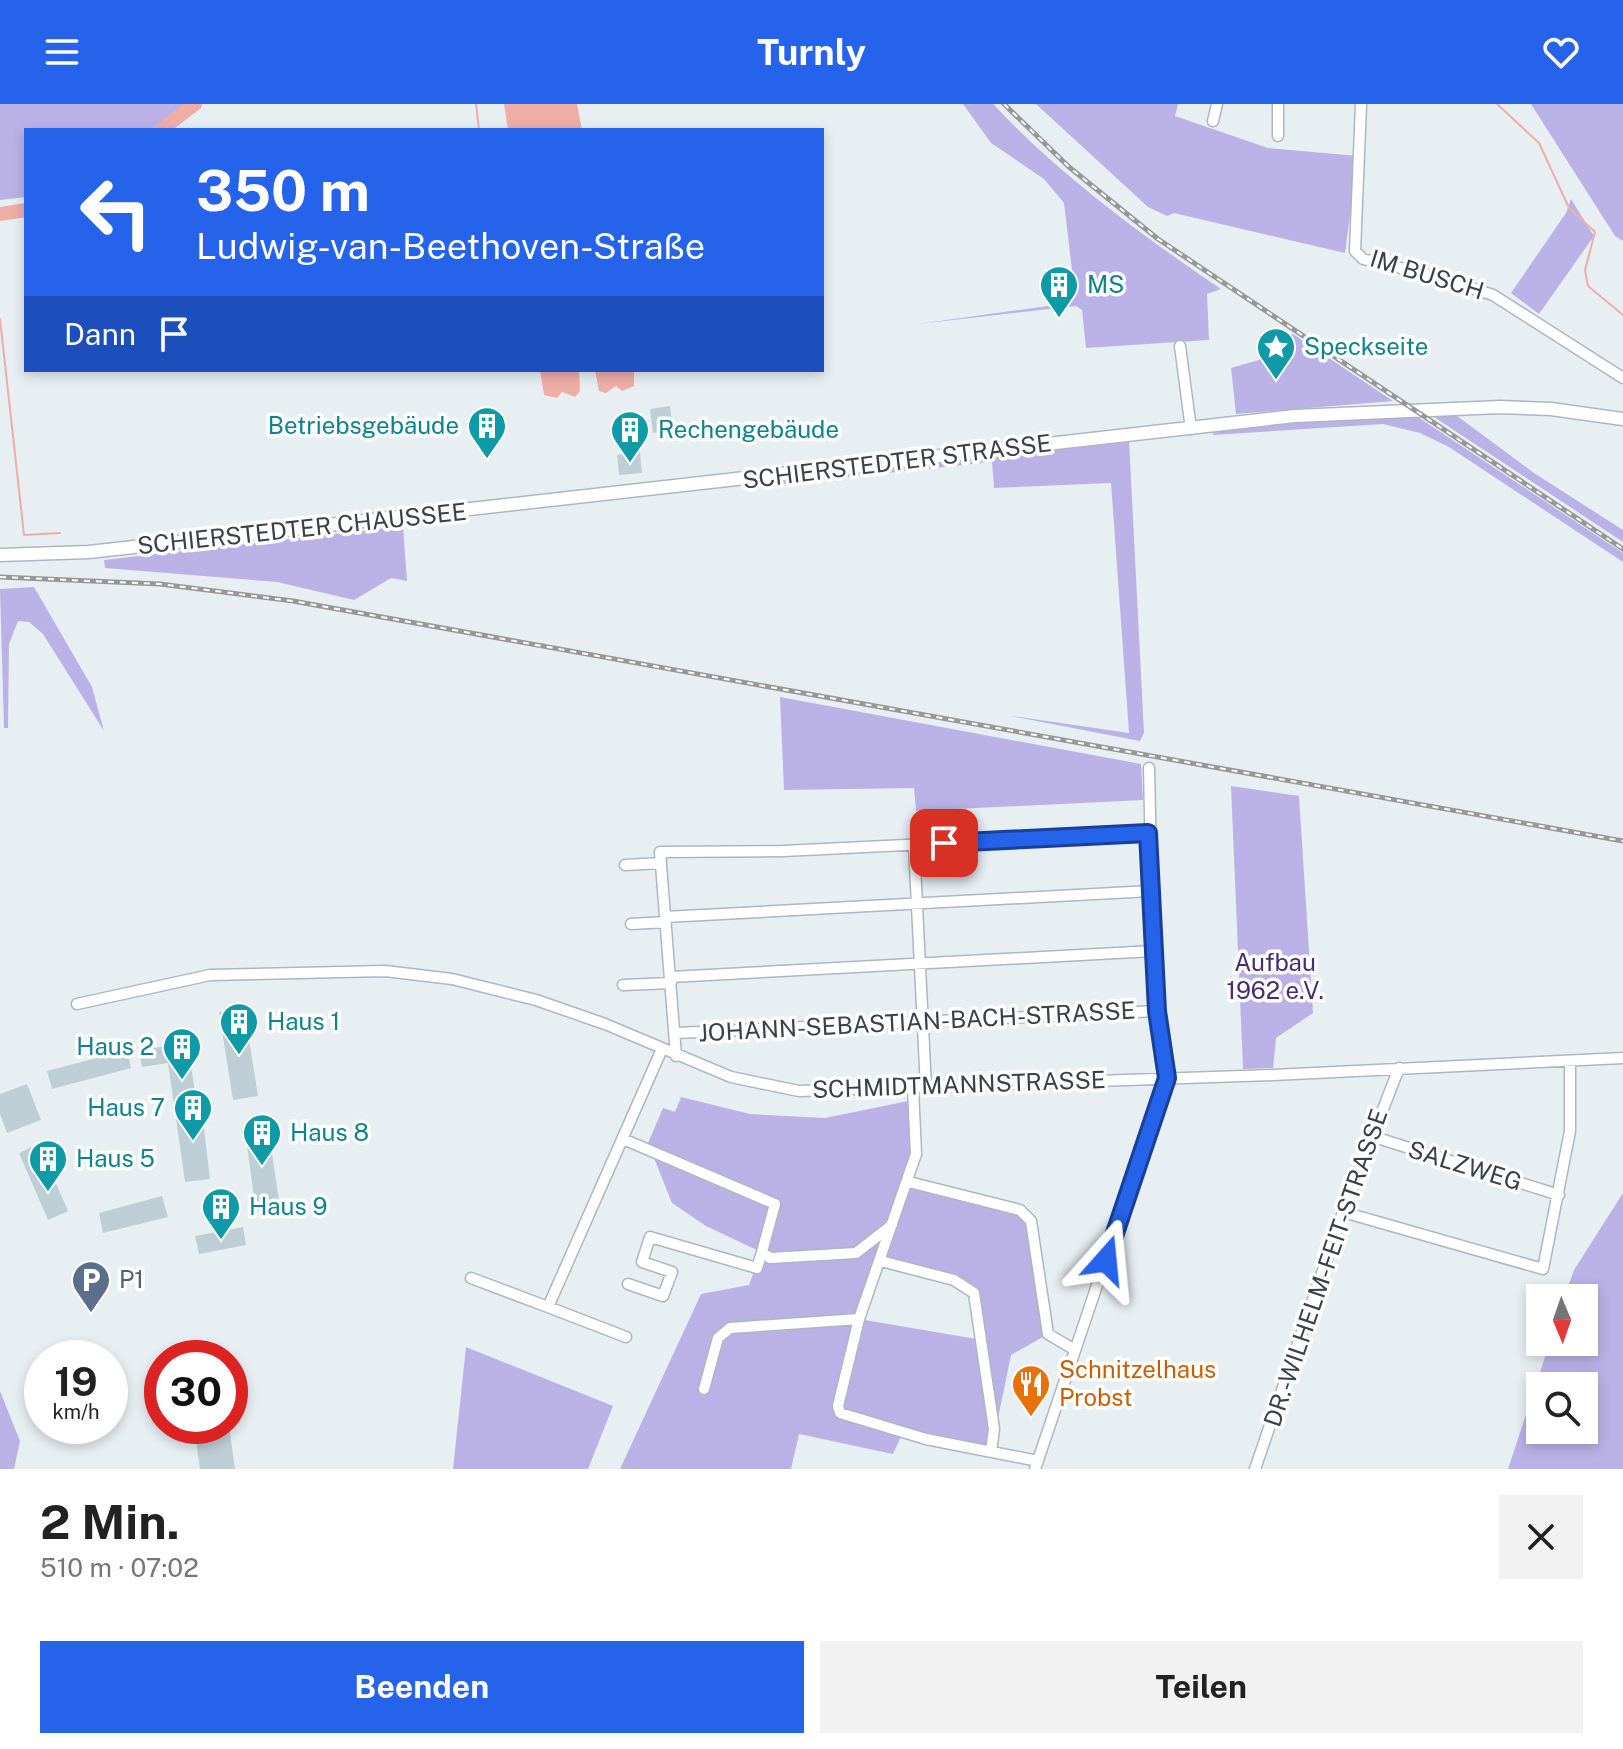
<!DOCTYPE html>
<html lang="de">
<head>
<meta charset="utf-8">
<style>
  :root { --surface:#fff; --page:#f2f2f2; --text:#222; --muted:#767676; --accent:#2563eb }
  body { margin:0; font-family:"Public Sans",sans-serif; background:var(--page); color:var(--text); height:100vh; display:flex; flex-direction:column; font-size:30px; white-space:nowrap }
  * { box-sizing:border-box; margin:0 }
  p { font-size:26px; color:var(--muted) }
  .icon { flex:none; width:44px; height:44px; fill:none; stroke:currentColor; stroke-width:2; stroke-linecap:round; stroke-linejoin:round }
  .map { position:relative; height:1365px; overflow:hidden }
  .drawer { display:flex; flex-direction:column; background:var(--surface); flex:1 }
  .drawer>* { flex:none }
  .hud { position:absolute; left:24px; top:24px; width:800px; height:244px; border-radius:0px; box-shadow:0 4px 12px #0003; background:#2563eb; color:#fff; overflow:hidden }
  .needle { width:52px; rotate:178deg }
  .tools { position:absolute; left:1526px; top:1180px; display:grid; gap:16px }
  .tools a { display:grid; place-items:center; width:72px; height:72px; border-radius:0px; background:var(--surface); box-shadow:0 4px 12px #0003; font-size:40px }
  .speed { position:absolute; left:24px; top:1236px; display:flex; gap:16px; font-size:40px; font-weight:700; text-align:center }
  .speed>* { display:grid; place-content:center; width:104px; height:104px; border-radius:50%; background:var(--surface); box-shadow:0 4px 12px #0003; line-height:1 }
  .speed small { font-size:20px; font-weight:400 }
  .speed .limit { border:12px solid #d22; background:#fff; color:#111 }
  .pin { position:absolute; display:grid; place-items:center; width:68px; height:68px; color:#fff; margin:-34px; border-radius:16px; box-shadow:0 4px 12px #0006 }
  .me { position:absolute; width:88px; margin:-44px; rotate:18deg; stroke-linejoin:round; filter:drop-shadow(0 0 6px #0008) }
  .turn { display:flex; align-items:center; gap:28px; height:168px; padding:0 40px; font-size:36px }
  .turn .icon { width:104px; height:104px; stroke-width:2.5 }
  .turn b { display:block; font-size:56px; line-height:68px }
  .then { display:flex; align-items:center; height:76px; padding:0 40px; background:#0003; gap:16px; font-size:30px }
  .round { display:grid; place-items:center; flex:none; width:84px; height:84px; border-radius:0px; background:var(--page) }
  .summary { display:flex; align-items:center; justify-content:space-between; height:136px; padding:0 40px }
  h1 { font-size:48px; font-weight:700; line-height:60px }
  .primary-button { display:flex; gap:16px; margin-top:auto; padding:16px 40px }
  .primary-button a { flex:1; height:92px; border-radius:0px; background:var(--accent); color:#fff; font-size:32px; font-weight:700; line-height:92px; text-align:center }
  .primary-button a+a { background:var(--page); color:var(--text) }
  header { display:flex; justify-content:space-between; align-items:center; height:104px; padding:0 40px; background:var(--accent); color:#fff; font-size:36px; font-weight:700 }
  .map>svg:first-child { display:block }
  .green { fill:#bab2e6; fill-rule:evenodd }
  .water { fill:#eeaea6 }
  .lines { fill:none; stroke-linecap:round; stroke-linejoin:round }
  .stream { stroke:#eeaea6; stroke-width:2 }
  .river { stroke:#eeaea6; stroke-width:14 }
  .building { fill:#beced5 }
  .minor-casing { stroke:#abb8bf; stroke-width:13 }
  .tertiary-casing { stroke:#abb8bf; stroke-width:15 }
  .minor { stroke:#fff; stroke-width:10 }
  .tertiary { stroke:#fff; stroke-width:12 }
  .rail-casing { stroke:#979797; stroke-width:5 }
  .rail { stroke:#fff; stroke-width:2; stroke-dasharray:6; stroke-linecap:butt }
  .route-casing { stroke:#184099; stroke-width:20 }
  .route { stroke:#2563eb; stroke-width:14 }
  .labels { text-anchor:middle; stroke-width:7; stroke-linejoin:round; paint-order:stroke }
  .street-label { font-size:24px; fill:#374247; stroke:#fff }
  .culture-label { font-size:24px; fill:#0d838f; stroke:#fff; text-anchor:start }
  .park-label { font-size:24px; fill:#442c77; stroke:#fff }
  .service-label { font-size:24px; fill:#4e5e75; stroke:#fff; text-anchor:start }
  .food-label { font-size:24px; fill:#c56008; stroke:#fff; text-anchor:start }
</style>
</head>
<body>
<header><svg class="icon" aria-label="menu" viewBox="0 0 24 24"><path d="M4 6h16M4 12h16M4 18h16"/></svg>Turnly<svg class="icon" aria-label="heart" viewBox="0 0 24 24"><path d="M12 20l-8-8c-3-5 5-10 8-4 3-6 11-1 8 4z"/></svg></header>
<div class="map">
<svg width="1623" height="1365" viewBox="0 0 1623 1365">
  <rect width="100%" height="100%" fill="#e8eff3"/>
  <path class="green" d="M0,0H191L163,26H26V93L0,96Z
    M963,0H993C1061,72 1140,130 1221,185L1207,190L1209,236L1086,244L1082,206L1076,202L918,220L1062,200L1075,191L1064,99L1044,75L991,39Z
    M1036,0H1178L1175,12L1268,44L1358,52L1345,149L1174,109L1167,112L1148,103Z
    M1531,0H1623V137L1615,132Z
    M1571,95L1594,132L1539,210L1511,189L1566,109Z
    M1273,230H1293L1393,297L1236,310L1231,264L1276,251Z
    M1412,309L1623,449V458L1449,343L1420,329L1383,320L1213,331L1214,327L1291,316Z
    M1428,309H1453L1534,369L1623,426V438Z
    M1129,336L1144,629L1140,637L1005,611L1129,629L1111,379L994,384L992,358L781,380L783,374Z
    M403,422L407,477L391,474L354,496L277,478L105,464L104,456Z
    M34,483L92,583L104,627L43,530L29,518L18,517L9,540L8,624H4L0,485Z
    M780,593L1141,660L1143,696L916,707L914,684L784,686Z
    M1231,682L1299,692L1313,909L1276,934L1273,964L1243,965Z
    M681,993L750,1010L825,1014L913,996L916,1050L909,1078L1020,1106L1031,1117L1048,1230L1011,1251L991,1348L904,1326L893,1350L799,1330L791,1365H620L701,1190L749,1181L761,1148L706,1122L672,1099L648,1039L663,1004L675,1008ZM881,1157L936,1170L974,1189L982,1236L859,1215Z
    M1623,1089V1365H1508L1550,1238H1584V1194H1564L1574,1166ZM1540,1282H1584V1326H1540Z
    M466,1243L613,1302L588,1365H453Z
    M0,1287L20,1337L14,1365H0Z"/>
  <path class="water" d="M504,0H577L582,26H508Z
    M540,266H579L580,287L575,293L562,288L557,294L544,291Z
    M595,266H634V282L622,287L616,282L606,289L599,287Z"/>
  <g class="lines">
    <path class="stream" d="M476,0L479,26
      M1497,0L1539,39L1569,104L1595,128L1585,166L1588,182L1623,211
      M0,215L24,431L60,429"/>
    <path class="river" d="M161,26L195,0
      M0,110L26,106"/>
  </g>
  <path class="building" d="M670,302L673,326L653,329L650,305Z
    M640,348L642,369L619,371L617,351Z
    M244,904L258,992L233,996L219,908Z
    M187,939L197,999H201L210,1075L185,1078L168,959L142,963L139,946Z
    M127,946L131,964L52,985L47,967Z
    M27,980L41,1016L7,1029L0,1010V990Z
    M267,1015L280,1104L256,1108L244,1019Z
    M39,1040L68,1107L48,1116L19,1049Z
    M162,1092L168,1113L103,1129L99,1109Z
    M243,1123L246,1141L199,1150L195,1132Z
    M194,1322H229L235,1365H200Z"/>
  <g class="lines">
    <defs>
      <path id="minor" d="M1361,0L1355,147L1363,155L1434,172L1493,191L1623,274
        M1213,17L1217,0
        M1278,32V0
        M1180,242L1191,325
        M914,741L926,984
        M625,761L661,759
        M665,813L1151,787
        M631,820L665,818
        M671,873L1153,847
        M623,881L671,879
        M77,900L210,871L385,867L452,875L536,896L605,920L731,973L799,987L1273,971L1623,954
        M676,929L1157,907
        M676,952L660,748L783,747L1148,729
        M913,984L916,1050L859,1215L838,1302L840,1309L926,1335L1038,1357
        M1371,1032L1559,1091
        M623,1035L775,1100L762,1148L770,1154L856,1149L892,1121
        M909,1078L1020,1106L1031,1117L1048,1230L1075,1246
        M1343,1108L1543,1165L1570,1027V957
        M881,1157L954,1176L974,1189L994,1325L991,1348
        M471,1174L548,1203
        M628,1180L663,1192L672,1168L642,1158L650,1133L757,1164L762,1148
        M626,1233L548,1203L662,945
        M704,1285L718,1234L730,1224L859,1215
        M1035,1365L1167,974L1153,847L1149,664
        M1255,1365L1343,1108L1399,964"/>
      <path id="tertiary" d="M0,451L89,448L1295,312L1500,303L1551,305L1623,315"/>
    </defs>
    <use href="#minor" class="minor-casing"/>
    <use href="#tertiary" class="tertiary-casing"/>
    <use href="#minor" class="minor"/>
    <use href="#tertiary" class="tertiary"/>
    <defs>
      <path id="rail" d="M1004,0L1069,63L1158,135L1623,445
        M0,473L160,480L293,497L1623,737"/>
    </defs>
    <use href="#rail" class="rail-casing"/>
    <use href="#rail" class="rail"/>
  </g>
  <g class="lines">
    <defs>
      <path id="route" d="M944,739L1148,729L1157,907L1167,974L1106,1156"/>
    </defs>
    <use href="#route" class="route-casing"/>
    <use href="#route" class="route"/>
  </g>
  <defs>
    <symbol id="building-pin" viewBox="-11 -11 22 30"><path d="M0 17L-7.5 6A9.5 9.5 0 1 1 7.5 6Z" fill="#0f9aa8" stroke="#fff"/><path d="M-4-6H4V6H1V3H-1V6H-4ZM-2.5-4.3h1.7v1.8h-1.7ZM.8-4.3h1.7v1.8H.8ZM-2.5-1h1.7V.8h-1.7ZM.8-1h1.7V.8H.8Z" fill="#fff"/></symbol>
    <symbol id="sight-pin" viewBox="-11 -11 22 30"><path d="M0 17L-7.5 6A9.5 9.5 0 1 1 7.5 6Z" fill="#0f9aa8" stroke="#fff"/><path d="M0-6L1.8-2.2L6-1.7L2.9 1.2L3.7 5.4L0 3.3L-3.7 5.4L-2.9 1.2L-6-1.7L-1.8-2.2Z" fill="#fff"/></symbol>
    <symbol id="parking-pin" viewBox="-11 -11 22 30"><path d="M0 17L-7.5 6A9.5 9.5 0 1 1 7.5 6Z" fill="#5c6f8a" stroke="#fff"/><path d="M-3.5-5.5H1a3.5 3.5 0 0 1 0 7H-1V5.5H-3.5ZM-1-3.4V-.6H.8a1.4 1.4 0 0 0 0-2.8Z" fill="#fff"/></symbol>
    <symbol id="restaurant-pin" viewBox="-11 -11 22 30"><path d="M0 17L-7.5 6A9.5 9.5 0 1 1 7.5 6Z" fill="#e8710a" stroke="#fff"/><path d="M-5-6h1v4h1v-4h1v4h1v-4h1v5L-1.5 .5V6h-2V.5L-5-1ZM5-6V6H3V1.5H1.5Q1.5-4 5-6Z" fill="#fff"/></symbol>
  </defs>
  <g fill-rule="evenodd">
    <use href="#building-pin" x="1037" y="159" width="44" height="60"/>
    <use href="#sight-pin" x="1254" y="221" width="44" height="60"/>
    <use href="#building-pin" x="465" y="300" width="44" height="60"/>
    <use href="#building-pin" x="608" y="304" width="44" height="60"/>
    <use href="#building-pin" x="217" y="896" width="44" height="60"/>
    <use href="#building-pin" x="160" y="921" width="44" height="60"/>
    <use href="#building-pin" x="171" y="982" width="44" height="60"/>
    <use href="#building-pin" x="240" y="1007" width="44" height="60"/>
    <use href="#building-pin" x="26" y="1033" width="44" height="60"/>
    <use href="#building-pin" x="199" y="1081" width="44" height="60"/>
    <use href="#parking-pin" x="69" y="1154" width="44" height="60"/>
    <use href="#restaurant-pin" x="1009" y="1258" width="44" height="60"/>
  </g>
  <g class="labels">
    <g class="street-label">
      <text transform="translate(1427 171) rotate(17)" y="8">IM BUSCH</text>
      <text transform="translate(897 358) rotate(-7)" y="8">SCHIERSTEDTER STRASSE</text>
      <text transform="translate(302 425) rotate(-6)" y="8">SCHIERSTEDTER CHAUSSEE</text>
      <text transform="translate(917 918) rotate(-3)" y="8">JOHANN-SEBASTIAN-BACH-STRASSE</text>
      <text transform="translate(959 981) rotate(-2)" y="8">SCHMIDTMANNSTRASSE</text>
      <text transform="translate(1465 1062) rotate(17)" y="8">SALZWEG</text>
      <text transform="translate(1326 1164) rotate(-71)" y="8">DR.-WILHELM-FEIT-STRASSE</text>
    </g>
    <g class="culture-label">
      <text x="1087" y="189">MS</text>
      <text x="1304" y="251">Speckseite</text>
      <text x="459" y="330" text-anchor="end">Betriebsgebäude</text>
      <text x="658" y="334">Rechengebäude</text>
      <text x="267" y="926">Haus 1</text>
      <text x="154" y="951" text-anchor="end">Haus 2</text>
      <text x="165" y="1012" text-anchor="end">Haus 7</text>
      <text x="290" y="1037">Haus 8</text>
      <text x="76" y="1063">Haus 5</text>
      <text x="249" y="1111">Haus 9</text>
    </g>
    <g class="park-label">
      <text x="1275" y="867">Aufbau<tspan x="1275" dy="28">1962 e.V.</tspan></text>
    </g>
    <g class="service-label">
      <text x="119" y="1184">P1</text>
    </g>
    <g class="food-label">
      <text x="1059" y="1274">Schnitzelhaus<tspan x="1059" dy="28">Probst</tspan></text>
    </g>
  </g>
</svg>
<div class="tools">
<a><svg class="needle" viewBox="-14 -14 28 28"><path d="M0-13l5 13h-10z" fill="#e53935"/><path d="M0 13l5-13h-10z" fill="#767676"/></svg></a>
<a><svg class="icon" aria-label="search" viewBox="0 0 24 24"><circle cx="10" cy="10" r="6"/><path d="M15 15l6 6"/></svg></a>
</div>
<div class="speed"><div>19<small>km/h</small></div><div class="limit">30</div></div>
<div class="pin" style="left:944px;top:739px;background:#d93025"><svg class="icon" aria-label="arrive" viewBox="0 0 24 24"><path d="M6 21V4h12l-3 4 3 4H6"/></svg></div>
<svg class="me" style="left:1106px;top:1156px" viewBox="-20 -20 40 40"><path d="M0-17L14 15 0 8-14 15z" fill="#2563eb" stroke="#fff" stroke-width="4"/></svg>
<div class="hud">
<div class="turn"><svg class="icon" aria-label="left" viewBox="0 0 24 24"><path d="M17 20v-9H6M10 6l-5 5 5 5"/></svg><div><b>350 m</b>Ludwig-van-Beethoven-Straße</div></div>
<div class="then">Dann<svg class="icon" aria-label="arrive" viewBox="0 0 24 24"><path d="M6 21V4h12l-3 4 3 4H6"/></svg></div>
</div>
</div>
<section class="drawer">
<div class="summary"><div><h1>2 Min.</h1><p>510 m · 07:02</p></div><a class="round"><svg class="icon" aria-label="close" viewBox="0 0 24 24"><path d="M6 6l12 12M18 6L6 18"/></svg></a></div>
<div class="primary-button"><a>Beenden</a><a>Teilen</a></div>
</section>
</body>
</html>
